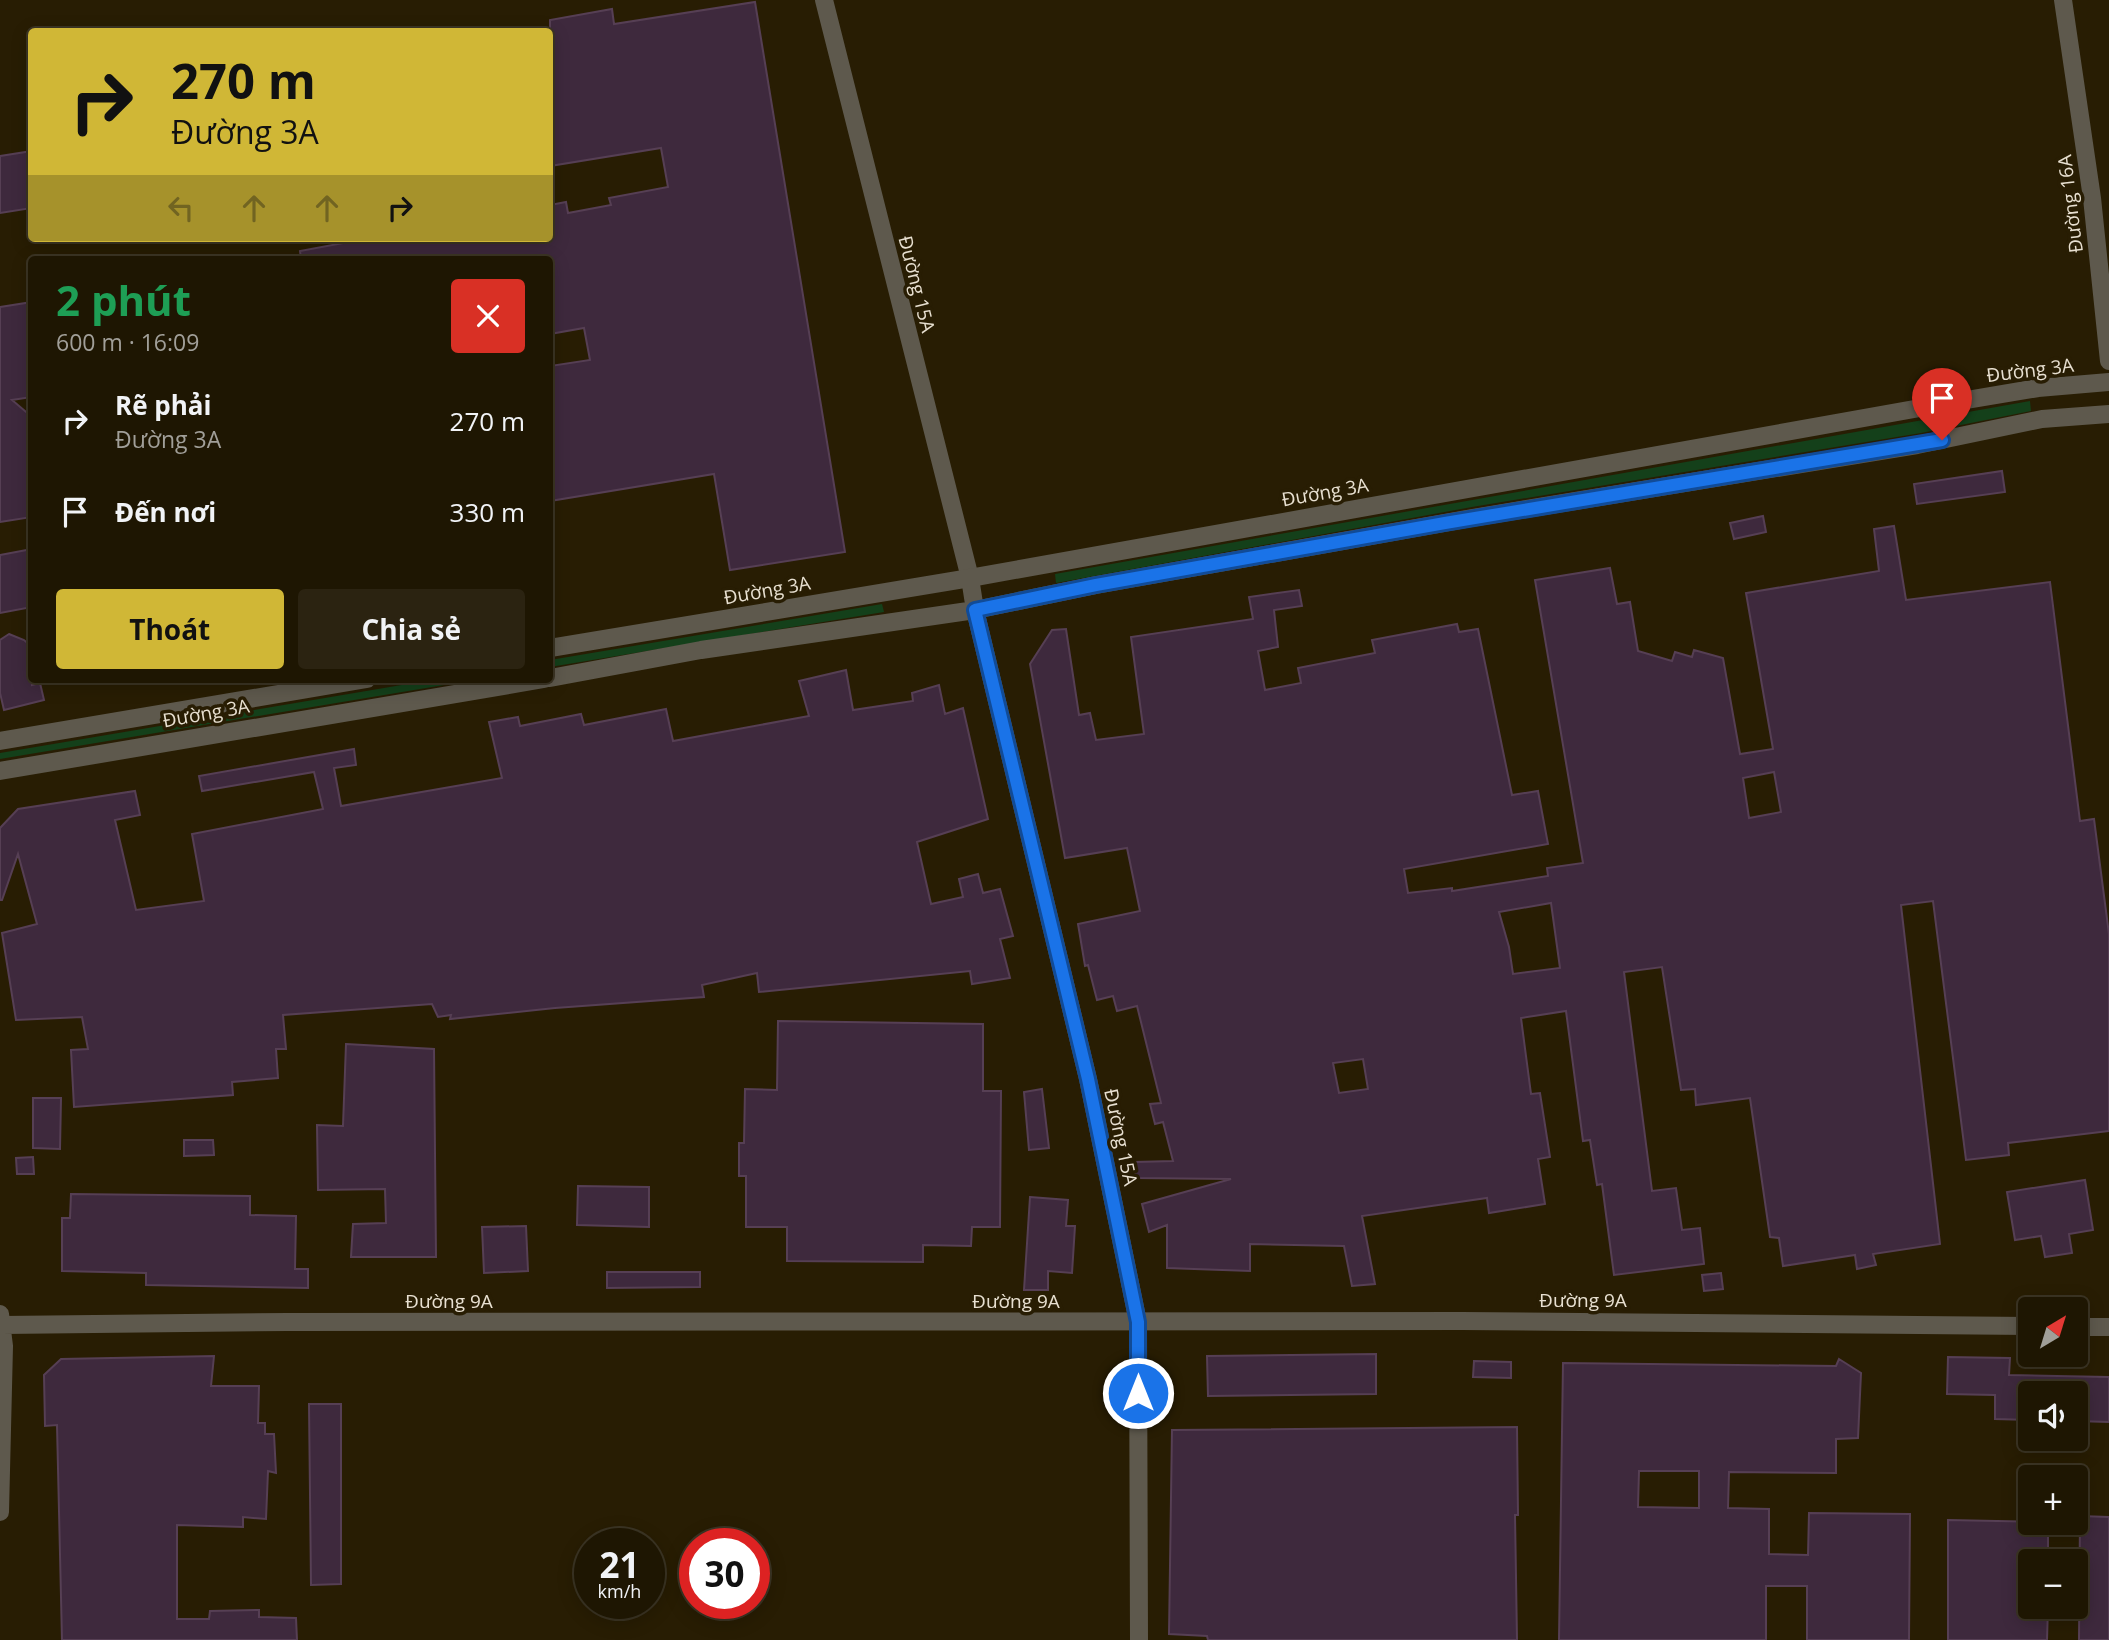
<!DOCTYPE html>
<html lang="vi">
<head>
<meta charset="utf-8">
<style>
  :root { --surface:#1e1602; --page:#2b2311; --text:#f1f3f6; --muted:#a19f99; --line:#3c3524; --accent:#d0b736 }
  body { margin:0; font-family:"Open Sans",sans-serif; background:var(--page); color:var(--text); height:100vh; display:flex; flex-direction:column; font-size:26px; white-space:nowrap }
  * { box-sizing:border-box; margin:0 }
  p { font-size:23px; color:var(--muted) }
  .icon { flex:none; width:38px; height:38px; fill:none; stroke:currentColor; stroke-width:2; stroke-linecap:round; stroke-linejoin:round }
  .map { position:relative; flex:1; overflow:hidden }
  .side { position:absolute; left:28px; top:256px; width:525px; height:427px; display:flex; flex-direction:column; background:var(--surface); border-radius:7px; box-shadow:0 4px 18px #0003,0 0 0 2px var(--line) }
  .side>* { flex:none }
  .top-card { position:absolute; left:28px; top:28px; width:525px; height:214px; border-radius:7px; box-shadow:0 4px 18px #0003,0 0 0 2px var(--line); background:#d0b736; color:#111; overflow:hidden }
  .needle { width:46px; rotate:38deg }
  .fabs { position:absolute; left:2018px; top:1297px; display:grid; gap:14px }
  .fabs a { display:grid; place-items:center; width:70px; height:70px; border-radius:7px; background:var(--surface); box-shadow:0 4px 18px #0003,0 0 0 2px var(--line); font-size:35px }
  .speed { position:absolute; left:574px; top:1528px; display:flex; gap:14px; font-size:35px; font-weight:700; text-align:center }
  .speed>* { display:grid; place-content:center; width:91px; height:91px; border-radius:50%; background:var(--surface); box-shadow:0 4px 18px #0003,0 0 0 2px var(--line); line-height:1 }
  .speed small { font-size:18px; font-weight:400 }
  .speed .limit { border:10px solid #d22; background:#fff; color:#111 }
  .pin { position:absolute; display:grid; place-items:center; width:60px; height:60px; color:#fff; margin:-72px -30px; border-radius:50% 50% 50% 0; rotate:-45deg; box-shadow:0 0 7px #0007 }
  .pin .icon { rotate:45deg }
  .me { position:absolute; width:77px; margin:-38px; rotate:0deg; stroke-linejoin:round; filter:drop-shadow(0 0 5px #0008) }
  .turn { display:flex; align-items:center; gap:24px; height:147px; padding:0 28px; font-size:32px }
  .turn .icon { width:91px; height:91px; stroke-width:2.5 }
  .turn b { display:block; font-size:49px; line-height:60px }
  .lanes { display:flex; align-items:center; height:66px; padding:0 28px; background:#0003; justify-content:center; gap:35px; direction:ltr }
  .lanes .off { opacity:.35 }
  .round { display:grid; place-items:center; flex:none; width:74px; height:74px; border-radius:7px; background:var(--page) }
  .headline { display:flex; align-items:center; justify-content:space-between; height:119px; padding:0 28px }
  h1 { font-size:42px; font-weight:700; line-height:52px; color:#1e9e55 }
  .button { display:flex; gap:14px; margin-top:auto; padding:14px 28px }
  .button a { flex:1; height:80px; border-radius:7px; background:var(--accent); color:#111; font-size:28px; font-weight:700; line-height:80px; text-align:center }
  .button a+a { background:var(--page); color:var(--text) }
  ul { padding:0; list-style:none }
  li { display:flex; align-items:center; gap:21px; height:91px; padding:0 28px }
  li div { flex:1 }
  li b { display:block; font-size:26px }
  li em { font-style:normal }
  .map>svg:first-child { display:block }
  .green { fill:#14401a }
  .building { fill:#3e293d; stroke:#563f54; stroke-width:2; fill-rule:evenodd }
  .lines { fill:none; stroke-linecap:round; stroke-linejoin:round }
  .minor { stroke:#5e594d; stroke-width:18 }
  .tertiary { stroke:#5e594d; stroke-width:18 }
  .route-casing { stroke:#114b97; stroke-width:18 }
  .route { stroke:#1a73e8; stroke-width:12 }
  .labels { text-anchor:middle; stroke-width:7; stroke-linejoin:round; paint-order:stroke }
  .street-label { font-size:19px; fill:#e8e0d1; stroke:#281d03 }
</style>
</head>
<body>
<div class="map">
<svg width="2109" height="1640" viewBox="0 0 2109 1640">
  <rect width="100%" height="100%" fill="#281d03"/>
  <path class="green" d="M2030,401L2031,411L1921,433L1472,507L1056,583L1055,574Z
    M882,604L884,612L550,667V660Z
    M437,679H480L0,759V753Z"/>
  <path class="building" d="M755,2L845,552L730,570L714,474L550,501V366L590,360L584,328L550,334V259H301L300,251L370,238H550V205L566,202L568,213L611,205L609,198L668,187L661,148L550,166V20L612,9L614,24Z
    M32,151V208L0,213V156Z
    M32,302V397L12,400L32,417V517L0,522V307Z
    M2002,471L2005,492L1917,504L1914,484Z
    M1763,516L1766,532L1734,539L1730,523Z
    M1894,526L1906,600L2050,582L2080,821L2094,819L2109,934V1131L2008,1143L2009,1155L1966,1160L1933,901L1901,905L1940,1244L1873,1254L1876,1265L1857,1269L1855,1255L1783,1266L1779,1238L1770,1237L1750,1098L1696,1105L1695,1089L1681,1090L1662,967L1624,972L1652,1191L1676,1188L1682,1230L1700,1228L1704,1264L1614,1275L1602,1184L1597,1185L1590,1140L1583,1141L1566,1011L1521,1018L1531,1094L1540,1093L1550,1157L1538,1159L1545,1204L1489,1213L1487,1198L1362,1216L1375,1284L1352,1286L1344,1246L1250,1244V1271L1167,1268V1225L1149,1232L1142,1204L1231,1179L1135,1178V1162L1173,1161L1163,1122L1155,1124L1150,1104L1161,1103L1137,1006L1117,1011L1113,996L1097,1000L1088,965L1085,966L1078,924L1140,911L1127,848L1065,858L1030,664L1052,630L1066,629L1079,715L1090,713L1096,740L1144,734L1131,637L1253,619L1249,597L1299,590L1302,606L1274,610L1278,647L1258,651L1265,690L1301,683L1298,668L1375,653L1372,640L1457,624L1459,632L1478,629L1512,795L1538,791L1548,844L1404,869L1408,893L1452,888V891L1548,876L1547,868L1583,863L1535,580L1610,568L1617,604L1630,602L1638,651L1672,661L1675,652L1692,657L1694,650L1723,658L1740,754L1773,749L1746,593L1879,571L1874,529ZM1774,772L1781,812L1749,818L1743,778ZM1551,903L1560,968L1513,974L1509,947L1499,912ZM1363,1059L1368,1089L1339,1093L1333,1063Z
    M32,549V607L0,613V555Z
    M9,634L24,640L32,647V685L40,683L44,700L4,710L0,693V640Z
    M846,670L853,710L913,701L912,693L939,685L945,714L963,708L988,819L917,842L931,904L963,897L959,879L978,874L983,893L1000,889L1013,936L1000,939L1010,978L972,984L970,971L759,992L757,973L702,985L704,997L555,1008L450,1019L451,1015L438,1017L432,1004L283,1015L286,1049H276L278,1078L232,1082L233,1095L74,1107L71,1050L88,1049L82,1017L16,1020L2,933L37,924L18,854L2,900H0V828L18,809L135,791L140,815L115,820L136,910L204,901L192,834L323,809L314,772L202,791L199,776L354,749L356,765L334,768L341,806L502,778L489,722L518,717L520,726L581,714L584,725L666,709L673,741L809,716L799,681Z
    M778,1021L983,1024V1091H1001L1000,1227H972L971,1246L923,1245V1262L787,1261V1227H746V1176H739V1143H744L745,1089L777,1090Z
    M346,1044L434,1049L436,1257H351L353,1224L386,1223L385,1189L318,1190L317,1125L343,1126Z
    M1042,1089L1049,1148L1029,1150L1024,1092Z
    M33,1098H61L60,1149L33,1148Z
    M184,1140H213L214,1155L184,1156Z
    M33,1157L34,1174H17L16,1158Z
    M2085,1180L2093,1230L2069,1234L2072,1253L2045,1257L2041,1236L2015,1240L2007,1192Z
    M578,1186L649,1187V1227L577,1225Z
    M71,1194L250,1196V1215L296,1216L295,1269H308V1288L146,1285V1273L62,1271V1218H70Z
    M1030,1197L1068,1200L1066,1226H1075L1072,1273L1048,1271V1290H1024Z
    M526,1226L528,1271L484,1273L482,1227Z
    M607,1272H700V1287L607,1288Z
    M1721,1273L1723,1289L1704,1291L1702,1275Z
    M1376,1354V1394L1208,1396L1207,1356Z
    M214,1356L211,1386H259L258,1423H265V1434H274L276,1473L268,1471L266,1519L243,1517V1527L177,1525V1619H209L210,1611L259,1610V1617L296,1618L297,1640H62L57,1425L45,1426L44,1375L61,1359Z
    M1948,1357L2010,1358L2009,1375L2109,1377V1422L2076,1421V1393H2030V1420L1995,1419V1395L1947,1394Z
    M1839,1359L1861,1373L1858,1438L1836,1439V1473L1729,1472L1728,1508L1769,1509V1554L1808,1555L1809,1513L1910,1514L1909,1640H1807V1586H1766V1640H1559L1563,1363L1836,1366ZM1639,1471H1699V1508L1638,1507Z
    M1474,1361L1511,1362V1378L1473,1377Z
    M309,1404H341V1584L311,1585Z
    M1517,1427L1518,1515H1515L1517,1640H1208L1207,1636L1169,1634L1172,1430Z
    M2080,1516L2109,1517V1640H2079Z
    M1948,1520L2048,1522V1561H2030V1606H2048L2047,1640H1948Z"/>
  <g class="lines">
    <path class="minor" d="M824,0L970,578
      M2063,0L2092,198L2109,361
      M975,610L1088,1079L1138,1322L1139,1640
      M0,1314L4,1346L0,1512
      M2,1325L288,1322L1461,1321L2030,1326
      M2076,1327H2109"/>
    <path class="tertiary" d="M970,578L975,610
      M550,648L970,578L1931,406L2038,388L2109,382
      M550,678L701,650L975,610L1096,585L1472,518L1917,445L2042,419L2109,414
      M0,741L367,679
      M0,771L544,679"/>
  </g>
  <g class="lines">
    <defs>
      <path id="route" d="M1138,1393V1322L1088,1079L975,610L1096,585L1445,523L1942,440"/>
    </defs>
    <use href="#route" class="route-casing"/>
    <use href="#route" class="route"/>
  </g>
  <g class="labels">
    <g class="street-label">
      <text transform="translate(2070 204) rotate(-97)" y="7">Đường 16A</text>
      <text transform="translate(917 284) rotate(76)" y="7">Đường 15A</text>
      <text transform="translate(2030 370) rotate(-7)" y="7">Đường 3A</text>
      <text transform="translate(1325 492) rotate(-10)" y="7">Đường 3A</text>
      <text transform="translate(767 590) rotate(-10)" y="7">Đường 3A</text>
      <text transform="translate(206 713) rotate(-10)" y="7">Đường 3A</text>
      <text transform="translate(1121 1137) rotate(78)" y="7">Đường 15A</text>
      <text x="1583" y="1307">Đường 9A</text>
      <text x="449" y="1308">Đường 9A</text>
      <text x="1016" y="1308">Đường 9A</text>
    </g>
  </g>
</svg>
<div class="fabs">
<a><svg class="needle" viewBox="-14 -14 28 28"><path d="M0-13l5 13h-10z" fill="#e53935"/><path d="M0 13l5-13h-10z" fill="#a19f99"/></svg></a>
<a><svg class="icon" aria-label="sound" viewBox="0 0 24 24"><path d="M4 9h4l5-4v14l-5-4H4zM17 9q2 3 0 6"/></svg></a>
<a>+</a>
<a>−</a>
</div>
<div class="speed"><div>21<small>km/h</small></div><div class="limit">30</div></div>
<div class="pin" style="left:1942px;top:440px;background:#d93025"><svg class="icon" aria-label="arrive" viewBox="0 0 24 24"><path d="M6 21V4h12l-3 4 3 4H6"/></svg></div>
<svg class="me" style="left:1138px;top:1393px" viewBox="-20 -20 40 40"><circle r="17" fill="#1a73e8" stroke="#fff" stroke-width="3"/><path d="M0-11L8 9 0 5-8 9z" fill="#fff"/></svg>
<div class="top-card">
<div class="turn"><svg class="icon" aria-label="right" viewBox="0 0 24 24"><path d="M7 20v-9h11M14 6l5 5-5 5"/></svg><div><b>270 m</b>Đường 3A</div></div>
<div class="lanes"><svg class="icon off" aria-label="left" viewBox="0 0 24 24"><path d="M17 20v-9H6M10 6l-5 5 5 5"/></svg><svg class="icon off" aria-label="ahead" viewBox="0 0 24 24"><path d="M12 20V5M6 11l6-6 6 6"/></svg><svg class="icon off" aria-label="ahead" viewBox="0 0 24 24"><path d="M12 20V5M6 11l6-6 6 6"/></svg><svg class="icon" aria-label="right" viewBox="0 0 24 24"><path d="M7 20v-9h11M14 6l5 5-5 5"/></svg></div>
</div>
<section class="side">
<div class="headline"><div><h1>2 phút</h1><p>600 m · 16:09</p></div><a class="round" style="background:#d93025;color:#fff"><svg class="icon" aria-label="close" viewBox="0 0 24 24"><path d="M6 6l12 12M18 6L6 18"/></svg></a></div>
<ul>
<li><svg class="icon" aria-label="right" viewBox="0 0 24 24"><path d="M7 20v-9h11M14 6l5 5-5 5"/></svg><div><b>Rẽ phải</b><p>Đường 3A</p></div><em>270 m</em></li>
<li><svg class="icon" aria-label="arrive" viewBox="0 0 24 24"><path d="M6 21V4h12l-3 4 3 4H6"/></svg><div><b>Đến nơi</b></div><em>330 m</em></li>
</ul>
<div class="button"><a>Thoát</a><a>Chia sẻ</a></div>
</section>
</div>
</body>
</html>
